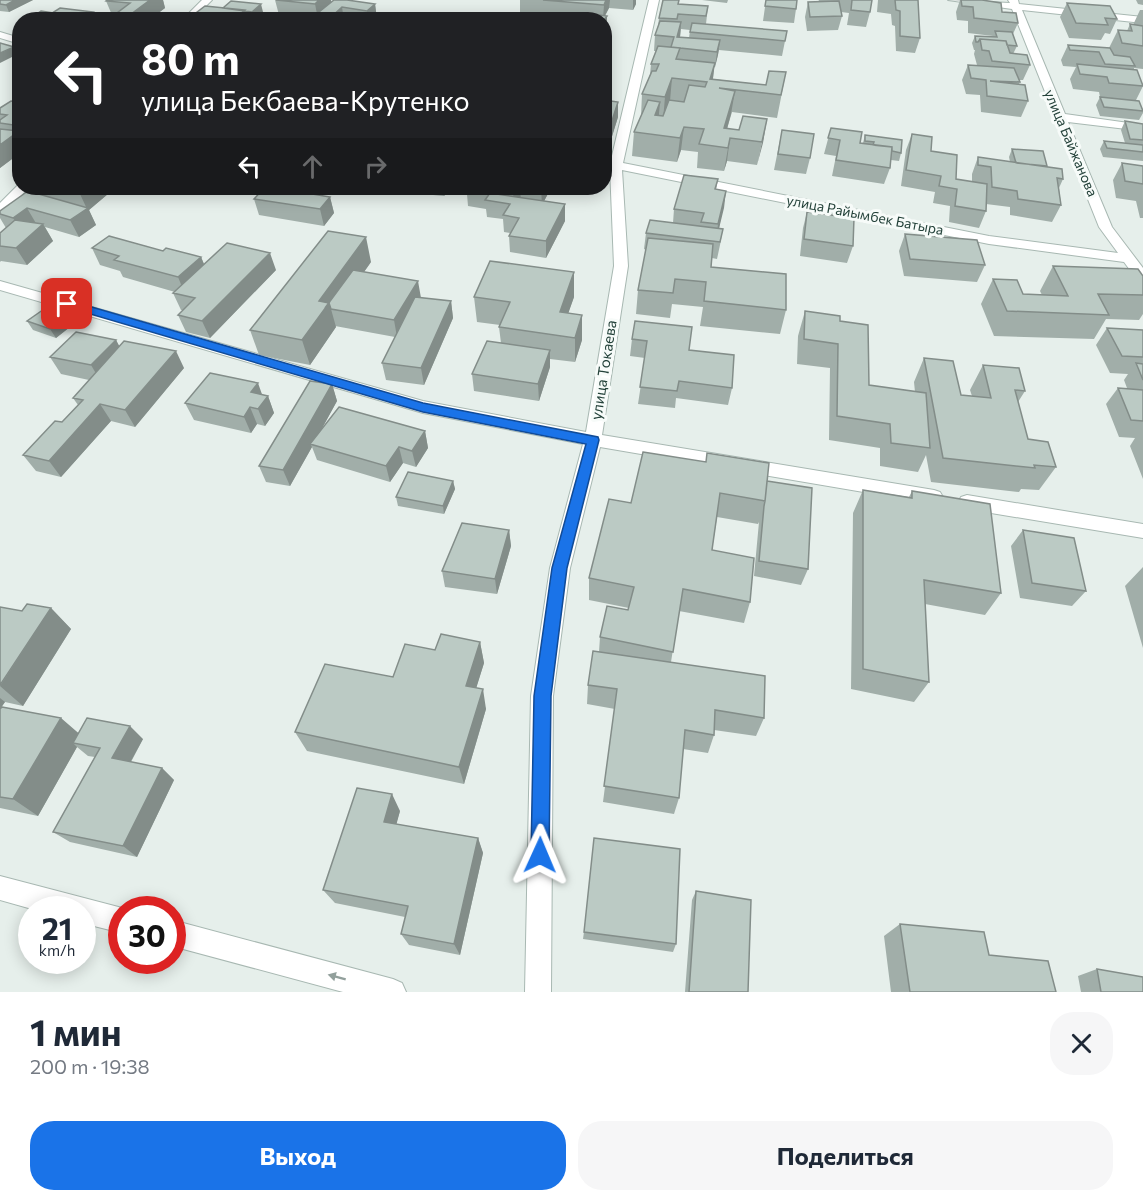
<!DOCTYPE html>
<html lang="ru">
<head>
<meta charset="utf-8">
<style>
  :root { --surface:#fff; --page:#f6f6f7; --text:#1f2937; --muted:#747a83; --accent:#1a73e8 }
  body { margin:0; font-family:Commissioner,sans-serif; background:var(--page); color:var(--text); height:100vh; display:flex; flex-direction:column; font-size:22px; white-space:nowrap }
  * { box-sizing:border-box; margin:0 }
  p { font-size:20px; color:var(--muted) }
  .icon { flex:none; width:33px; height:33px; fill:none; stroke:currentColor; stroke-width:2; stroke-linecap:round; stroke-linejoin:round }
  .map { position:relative; height:992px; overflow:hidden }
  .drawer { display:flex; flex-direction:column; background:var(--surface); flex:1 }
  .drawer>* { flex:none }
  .hud { position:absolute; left:12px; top:12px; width:600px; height:183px; border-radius:24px; box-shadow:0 3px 15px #0003; background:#202124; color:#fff; overflow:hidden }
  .speed { position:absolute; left:18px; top:896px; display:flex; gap:12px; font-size:30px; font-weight:700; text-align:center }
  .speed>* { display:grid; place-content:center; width:78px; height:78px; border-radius:50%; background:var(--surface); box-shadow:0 3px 15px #0003; line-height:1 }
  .speed small { font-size:15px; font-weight:400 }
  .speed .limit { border:9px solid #d22; background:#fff; color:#111 }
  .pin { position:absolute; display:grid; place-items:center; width:51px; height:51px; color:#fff; margin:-26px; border-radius:12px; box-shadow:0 3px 9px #0006 }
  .me { position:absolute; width:66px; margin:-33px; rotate:1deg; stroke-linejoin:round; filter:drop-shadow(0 0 4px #0008) }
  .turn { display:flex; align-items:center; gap:21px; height:126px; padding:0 30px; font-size:27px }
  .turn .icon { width:78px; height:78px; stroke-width:2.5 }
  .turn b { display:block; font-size:42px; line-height:51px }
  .lanes { display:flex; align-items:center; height:57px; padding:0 30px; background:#0003; justify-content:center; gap:30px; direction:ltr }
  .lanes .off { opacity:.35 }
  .round { display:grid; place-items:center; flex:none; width:63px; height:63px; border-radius:24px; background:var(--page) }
  .summary { display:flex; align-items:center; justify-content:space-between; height:102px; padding:0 30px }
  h1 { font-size:36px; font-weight:700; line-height:45px }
  .button { display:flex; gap:12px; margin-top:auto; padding:12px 30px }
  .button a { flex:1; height:69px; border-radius:24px; background:var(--accent); color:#fff; font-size:24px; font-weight:700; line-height:69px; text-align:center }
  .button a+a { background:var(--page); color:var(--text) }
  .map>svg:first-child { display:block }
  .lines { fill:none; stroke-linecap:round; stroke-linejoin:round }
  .minor-casing { stroke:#a8b8b2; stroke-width:2 }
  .tertiary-casing { stroke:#a8b8b2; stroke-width:2 }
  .minor { fill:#fff; fill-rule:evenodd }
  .tertiary { fill:#fff; fill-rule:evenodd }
  .wall { fill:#a1aea9; fill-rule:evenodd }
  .shaded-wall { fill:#838d89 }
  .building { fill:#bbcac4; stroke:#838d89; stroke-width:1.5 }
  .oneway { fill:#92a09c }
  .route { fill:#1a73e8; stroke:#114b97; stroke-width:1.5 }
  .labels { text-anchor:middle; stroke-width:6; stroke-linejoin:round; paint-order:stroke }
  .far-street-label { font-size:14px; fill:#24423a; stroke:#f7fbf9 }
  .street-label { font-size:15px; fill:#24423a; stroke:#f7fbf9 }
</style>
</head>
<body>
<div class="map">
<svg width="1143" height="992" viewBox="0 0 1143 992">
  <rect width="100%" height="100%" fill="#e6efeb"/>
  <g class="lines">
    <defs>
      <path id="minor" d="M649,0H659L623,163L989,236L1118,253L1099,227L1012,9L948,0L1010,3L1008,0H1018L1019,4L1143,17V23L1022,10L1065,114L1143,125V131L1068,122L1112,227L1143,268V282L1138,281L1124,262L989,244L622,170L628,266L602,435L934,490L940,492L943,497L940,502L934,504L600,447L570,568L553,696L551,992H525L531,696L550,568L583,444L423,413L0,290V281L423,401L586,432L614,266L610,167L604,166V160H611Z
        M0,32L20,38V44L0,38Z
        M967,495L1143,524V538L967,509L961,507L958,502L961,497Z"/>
      <path id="tertiary" d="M202,0H212L192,20H182Z
        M18,185L28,188L5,213L0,214V203Z
        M0,876L126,909H122V933L82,923V909H32L0,900Z
        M172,920L393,979L402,983L406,992H343L172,946Z"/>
    </defs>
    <use href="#minor" class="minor-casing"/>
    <use href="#tertiary" class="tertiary-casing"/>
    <use href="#minor" class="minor"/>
    <use href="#tertiary" class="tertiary"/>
  </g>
  <path class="wall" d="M0,0H33L9,12L0,11Z
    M107,0H163L165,8L149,20H102L112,15L106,1Z
    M275,0H331V3L375,4L377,19L376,20H309L311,18L279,15Z
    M520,0H636V4L633,10L609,8L605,16H607V23L604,27V20L520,13Z
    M702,0H728L727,3Z
    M766,0L796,9L794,23L763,21Z
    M819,0H872L870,12L866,27L847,25L849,13L841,12L842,16L838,30L807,31L805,17L808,2H818Z
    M878,0H918L920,38L915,53L896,51L895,26L892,25L891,14L877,12Z
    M960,0H982L1002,12L1018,23L1013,34L1017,46L1013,54L1030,65L1023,80H1019L1020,82L1019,84L1028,101L1021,117L981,112L980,95L966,94L962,80L968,65H977L974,54L975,50H974L972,43L975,36L992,37L993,36L968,33V21L957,20L956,12Z
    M1136,0H1143V5L1138,4Z
    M1067,3L1117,19L1110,34L1105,33L1101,40L1069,38L1060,17Z
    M679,4L708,6L706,24L787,31L782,56L719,50L715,67H714L713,79L766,85L786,72L777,118L732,112L727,129L739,130L767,119L757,165L727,161L724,171L697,168L698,152L681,150L677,162L632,156L634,132L641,116L642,94L650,75L651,64L656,51H654L655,35L658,26L659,18ZM681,29L690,30L689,38L680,37Z
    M205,6L263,12L254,19H247V20H193L192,16Z
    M1140,10H1143V69L1134,68V70L1143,86L1136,100L1143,110V113L1139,120L1100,116L1096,105L1100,97L1099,92L1073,89L1070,79L1076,67L1063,66L1061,60L1068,45L1109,48L1118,30L1127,31L1130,24L1133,25Z
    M604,100L618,117L609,146H604Z
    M20,102V153L0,168V108Z
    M1125,121L1143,124V161L1103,157L1100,149L1104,141L1125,143L1121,130Z
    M831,128L860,143H863L865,135L901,153L899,161L891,160L890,168L884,184L832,176L836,156L824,154Z
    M782,130L810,158L806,174L774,170Z
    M912,134L931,151L956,179L972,182V174L978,157L1010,162L1009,157L1012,149L1047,167L1063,179L1059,188L1061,205L1052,222L1010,215V207L986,204V211L979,228L949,222L950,206L933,203L935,192L901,186L906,150Z
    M1122,163L1143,166V218H1140L1136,201L1116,198L1113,180Z
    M718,179L716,190L726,191L719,228L723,229L720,245L717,259L712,258L711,267L786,310L780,334L700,326L703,307L672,304L670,318L636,314L638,290L646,250L644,249L646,233L673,223L674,209Z
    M34,188H115L89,210L96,225L79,237L45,227L53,241L27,265L1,261L0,262V233L6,228L0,218V211L38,194Z
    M264,188H297L294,191L330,197L334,213L324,226L259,215L254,199Z
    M432,188H551L544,201L565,204V221L546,258L510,252L509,236L510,233L504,232L503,219L487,217L486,209L468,206L467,194L448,191L444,196L433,195Z
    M807,212L853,246L847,263L800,256L803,228Z
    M905,234L985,265L977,282L904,276L899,251Z
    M92,248L201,257L204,264L276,270L210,338L186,332L178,315L183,310H181L173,293L175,292L123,277L120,271L100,265Z
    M371,262L364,272L421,298L451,301L453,318L424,385L386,380L382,363L395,337L335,326L336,327L310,365L259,355L250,330Z
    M1053,266L1143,295V314L1139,320L1106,319L1094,339L994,336L981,304L993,279L1023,294L1042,295L1040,291Z
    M474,297H574L568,313L582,340L575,362L550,359V367L539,401L474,391L472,374L501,343L499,327L500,325L477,322Z
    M805,311L840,321L869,385L915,392L914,382L924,358L961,395L972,396L970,390L983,365L1025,391L1018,402L1028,439L1056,467L1039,490L1021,489L1019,492L931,482L926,455L918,472L880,466V448L829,440L830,368L797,364L798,336Z
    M69,314L75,323L56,338L33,330L27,321Z
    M635,321L689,350L732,388L728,405L676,398L675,408L638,404L645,358L630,356L632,339Z
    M1107,328L1143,330V479L1130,446L1135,438L1119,437L1106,404L1118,388H1127L1124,380L1128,374L1110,373L1096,345Z
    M116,340L119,346L184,368L135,427L111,421L61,477L36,471L23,455L62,422L78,405L73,398L89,380L61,374L50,357Z
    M332,384L337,401L322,428L425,431L428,448L416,467L403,463L390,482L317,460L312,447L290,486L266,482L259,466Z
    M262,395L268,396L274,413L265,426L257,424L251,433L194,420L185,403Z
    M453,481L455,489L444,514L398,506L396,497Z
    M767,481L808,569L801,585L754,576L759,522L758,524L717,517L712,550L750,602L744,623L679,611L671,662L764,718L756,736L714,730V735L708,753L683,749L679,798L674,814L603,802L615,709L587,704L588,685L599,652L600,637L628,610L629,608L589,600V578L631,503Z
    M863,490L909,497L912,491L1001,593L985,615L925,604L929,682L914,702L851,689L853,513Z
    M509,530L511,546L497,594L445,587L442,571Z
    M1023,530L1086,591L1072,606L1020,598L1011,546Z
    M1143,567V648L1125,586Z
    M0,607L22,611L51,608L71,629L23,706L5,702L0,709Z
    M480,642L484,663L476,688L486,709L464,784L307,751L295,732L393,677L435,650Z
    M0,709L78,733L143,739L131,762L162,768L174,780L137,857L70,842L53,832L95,757L88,756L77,747L38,816L0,808Z
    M400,811L396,824L478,838L483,853L460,955L409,945L401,934L405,917L335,903L323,890Z
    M696,891L748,992H685L692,900Z
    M900,924L989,955L1056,992H891L884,936Z
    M584,932L676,944L673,952L583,939Z
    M1097,969L1143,992H1081L1078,976Z"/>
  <path class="shaded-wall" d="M15,0H33L9,12L6,5Z
    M149,0H163L165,8L149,20H133L131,14Z
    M319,0H331L332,5L318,19L315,4Z
    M606,0H610L609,8L603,19L604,5Z
    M633,0H636V4L633,10Z
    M261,4L263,12L254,19L252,12Z
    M375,4L377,19L376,20H368L367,11Z
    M342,7L344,20H328Z
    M245,10L247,20H233Z
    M93,12L96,20H81Z
    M607,16V23L604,27V20Z
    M681,22L680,37H677Z
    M720,40L718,55L715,67L717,52Z
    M14,47L18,54L0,63V53Z
    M715,63L712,85L710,79Z
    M672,78L670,101L663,120L665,97Z
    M735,91L731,114L722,147L724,128Z
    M618,102V117L609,146V130Z
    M660,102L658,125L655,115Z
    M767,119L763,143L757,165Z
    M684,127L681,150L677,162L680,138Z
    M19,131L20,133V153L0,168V145Z
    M730,138L727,161L724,171L728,148Z
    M87,188H115L89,210L96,225L79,237L70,220L87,209L80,194Z
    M277,188H297L283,203Z
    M443,188H448V191L444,196Z
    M513,188H520L521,202L514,213L513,189Z
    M541,188H551L542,205Z
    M726,191L724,208L716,241L718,224Z
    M330,197L334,213L324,226L320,209Z
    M565,204V221L546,258V241Z
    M27,208L37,225L23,234L13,218Z
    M43,224L53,241L27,265L16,248Z
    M366,237L371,262L337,310L331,309L336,327L310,365L302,340L319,301Z
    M270,253L276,270L210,338L202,321Z
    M201,257L208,274L185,294L178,277Z
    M574,272V297L560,337V312Z
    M418,281L421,298L397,337L394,320Z
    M451,301L453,318L424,385L421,368Z
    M69,314L75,323L56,338L50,329Z
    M582,315V340L575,362V338Z
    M116,340L125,357L101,382L91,365Z
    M550,350V367L539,401L538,384Z
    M176,351L184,368L135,427L125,410Z
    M258,383L264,400L268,396L274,413L265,426L251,392Z
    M332,384L337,401L313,445L310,444L312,447L290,486L283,470Z
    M100,404L111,421L61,477L49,461Z
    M250,407L257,424L251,433L244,417Z
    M425,431L428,448L416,467L412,451Z
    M399,447L403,463L390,482L386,466Z
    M453,481L455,489L444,514L443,506Z
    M509,530L511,546L497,594L495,579Z
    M51,608L71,629L23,706L0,686Z
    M480,642L484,663L471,705L466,686Z
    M483,689L486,709L464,784L459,767Z
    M0,698L5,702L0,709Z
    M61,718L83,737L73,743L77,747L38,816L13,799Z
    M130,726L143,739L126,770L112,758Z
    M162,768L174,780L137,857L123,846Z
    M392,794L400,811L393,837L384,822Z
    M478,838L483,853L460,955L454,944Z"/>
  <path class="building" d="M0,0H15L6,5L0,4Z
    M107,0H150L131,14L117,13L130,3L106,1Z
    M276,0H319L315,4Z
    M334,0H347L375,4L367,11L342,7L328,20H309Z
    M543,0H606L604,5Z
    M663,0H679L678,4L708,6L706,16L678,14L677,19L659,18Z
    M766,0H797L796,9L765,6Z
    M852,0H872L870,12L851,10Z
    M895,0H918L920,38L900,36V11L896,10Z
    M961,0H982L1001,3L1002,12L1016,13L1018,23L974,18L973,7L962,6Z
    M231,1L261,4L252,12L223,8Z
    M839,1L842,16L810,17L808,2Z
    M1067,3L1110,6L1117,19L1105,18L1108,25L1076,23Z
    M205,6L245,10L233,20L192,16Z
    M60,8L93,12L81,20H41Z
    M41,11L53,13L41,20H28Z
    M584,13L607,16L604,20H580Z
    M109,15L139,19L138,20H102Z
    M660,21L681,22L677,37L720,40L717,52L671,47L674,37L655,35Z
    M692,23L787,31L785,41L690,32Z
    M1130,24L1143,26V46L1122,43L1118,30L1132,31Z
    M995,31L1012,32L1017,46L1007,45L1006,41L980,39L978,42H976L975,36L997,37Z
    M980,39L1006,41L1010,53L1027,55L1030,65L992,61L989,51L982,50Z
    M0,43L14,47L0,53Z
    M1068,45L1110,48L1114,55L1130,57L1135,66L1105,64L1099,52L1070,50Z
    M658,46L680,48L676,59L715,63L710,79L766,85L769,71L786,72L781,95L719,88L735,91L724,128L739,130L743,116L767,119L762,142L730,138L728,148L699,144L704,129L684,127L680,138L634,132L648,100L660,102L655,115L663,116L669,100L684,102L689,85L705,87L707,82L672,78L665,97L642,94L652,71H656L659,64H651Z
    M1077,64L1137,70L1143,86L1109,83L1107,77L1080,74Z
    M968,65L1014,68L1020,82L990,81L1025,85L1028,101L987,96L986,80L971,78Z
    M1100,97L1139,101L1143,111L1104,107Z
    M604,100L618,102L609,130H604Z
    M11,101L20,102V126L0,123V120L7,115L0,114V108Z
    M1125,121L1143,124V140L1130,139Z
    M831,128L862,132L860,143L892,147L890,168L836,160L840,140L828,138Z
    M0,129L19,131L0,145Z
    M782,130L814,134L810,158L778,154Z
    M912,134L932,137L931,151L957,155L956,179L987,184L986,211L955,206L957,189L939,186L941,176L906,170Z
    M865,135L902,140L901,153L892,151V147L873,145L874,142L865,141Z
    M1104,141L1143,145V152L1107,148Z
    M1012,149L1043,151L1047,166L1016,163Z
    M978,157L1062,169L1063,179L1057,178L1061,205L1018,199L1017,191L992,187L991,167L978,165Z
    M1122,163L1143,166V184L1125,181Z
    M684,175L718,179L715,189L726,191L718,224L701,222L704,213L674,209Z
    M45,188H87L80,194Z
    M264,188H278H277L330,197L320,209L254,199Z
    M28,191L88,208L70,220L27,208L13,218L0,214V211Z
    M490,193L565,204L546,241L509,236L519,218L503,215L510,204L485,200Z
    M807,212L854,218L853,246L804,239Z
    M15,220L43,224L16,248L0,246V233Z
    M650,220L723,229L720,242L646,233Z
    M328,231L366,237L319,301L329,303L302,340L250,330Z
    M905,234L977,240L985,265L910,259Z
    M109,236L163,251L166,248L201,257L178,277L114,260L119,256L92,248Z
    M648,238L713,244L711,267L786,274V310L704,301L706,282L675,279L673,293L638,290Z
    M227,243L270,253L202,321L178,315L195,298L173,293Z
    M490,261L574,272L560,312L582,315L575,338L499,327L510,302L474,297Z
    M1053,266L1138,269L1143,276V295L1098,294L1109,315L1007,311L993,279L1017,280L1023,294L1068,296Z
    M353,270L418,281L394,320L331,309L329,303L325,308Z
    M415,297L451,301L421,368L382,363Z
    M47,307L69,314L50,329L27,321Z
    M805,311L840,316V321L868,325L869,385L926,393L930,448L891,443L890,424L837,416L838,344L804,339Z
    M635,321L692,327L689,350L734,355L732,388L679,381L677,391L640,387L647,341L632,339Z
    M1107,328L1143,330V357L1122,356Z
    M76,332L116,340L91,365L50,357Z
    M124,341L176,351L125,410L100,404L49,461L23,455L55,421L62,422L83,400L73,398Z
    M487,341L550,350L538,384L472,374Z
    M924,358L953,361L961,395L991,398L983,365L1019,368L1025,391L1015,390L1028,439L1048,442L1056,467L1034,465L1035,468L943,458Z
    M1136,363L1143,364V380Z
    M210,373L258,383L251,392L268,396L258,409L250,407L244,417L185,403Z
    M310,381L332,384L283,470L259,466Z
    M1118,388L1143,390V421L1131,420Z
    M339,407L425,431L412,451L399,447L386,466L310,444Z
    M643,452L706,462L707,453L769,463L765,501L720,493L712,550L754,558L750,602L683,589L673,652L600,637L607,606L628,610L634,587L589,578L609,499L631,503Z
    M408,472L453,481L443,506L396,497Z
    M767,481L812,488L808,569L759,561L764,506L765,501Z
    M863,490L912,498V491L990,504L1001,593L924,580L929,682L863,669Z
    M462,523L509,530L495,579L442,571Z
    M1023,530L1074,538L1086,591L1032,583Z
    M27,604L51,608L0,685V607L22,611Z
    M441,634L480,642L466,686L483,689L459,767L295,732L325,664L393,677L405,644L435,650Z
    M593,651L765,676L764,718L715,710L714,735L685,730L679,798L604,786L617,689L588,685Z
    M2,707L61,718L13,799L0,797V709Z
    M87,718L130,726L112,758L162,768L123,846L53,832L100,748L73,743Z
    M357,788L392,794L384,822L478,838L454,944L401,934L408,906L323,890Z
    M594,838L680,849L676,944L584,932Z
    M696,891L751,900L748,992H689Z
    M900,924L984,932L989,955L1048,961L1056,992H910Z
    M1097,969L1143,977V992H1101Z"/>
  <defs><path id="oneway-solid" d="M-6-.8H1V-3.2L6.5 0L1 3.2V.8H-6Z" transform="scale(1.5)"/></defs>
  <use class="oneway" href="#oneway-solid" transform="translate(337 977) rotate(-165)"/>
  <path class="route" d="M63,301H71L423,403L598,437L599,440L567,568L551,696L549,855L547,862L540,865L533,862L531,855L534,696L552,568L586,444L423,412L63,306Z"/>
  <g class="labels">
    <g class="far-street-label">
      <text transform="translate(1071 143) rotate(67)" y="5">улица Байжанова</text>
      <text transform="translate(865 215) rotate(11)" y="5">улица Райымбек Батыра</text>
    </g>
    <g class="street-label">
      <text transform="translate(604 370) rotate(-81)" y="5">улица Токаева</text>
    </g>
  </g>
</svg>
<div class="speed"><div>21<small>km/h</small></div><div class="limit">30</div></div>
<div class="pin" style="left:67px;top:304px;background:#d93025"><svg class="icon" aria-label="arrive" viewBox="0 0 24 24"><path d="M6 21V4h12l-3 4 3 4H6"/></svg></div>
<svg class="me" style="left:540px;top:855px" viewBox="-20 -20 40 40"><path d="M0-17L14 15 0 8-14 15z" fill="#1a73e8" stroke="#fff" stroke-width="4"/></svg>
<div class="hud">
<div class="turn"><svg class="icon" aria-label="left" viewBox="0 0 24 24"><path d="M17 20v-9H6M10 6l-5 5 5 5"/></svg><div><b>80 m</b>улица Бекбаева-Крутенко</div></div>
<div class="lanes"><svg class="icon" aria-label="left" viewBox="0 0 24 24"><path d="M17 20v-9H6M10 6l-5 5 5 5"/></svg><svg class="icon off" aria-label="ahead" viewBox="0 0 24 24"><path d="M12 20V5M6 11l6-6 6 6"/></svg><svg class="icon off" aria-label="right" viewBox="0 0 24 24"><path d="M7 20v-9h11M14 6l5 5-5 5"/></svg></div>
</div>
</div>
<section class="drawer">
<div class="summary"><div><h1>1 мин</h1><p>200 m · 19:38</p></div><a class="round"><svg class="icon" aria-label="close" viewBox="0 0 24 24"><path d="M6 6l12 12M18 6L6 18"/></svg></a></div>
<div class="button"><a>Выход</a><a>Поделиться</a></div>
</section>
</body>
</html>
